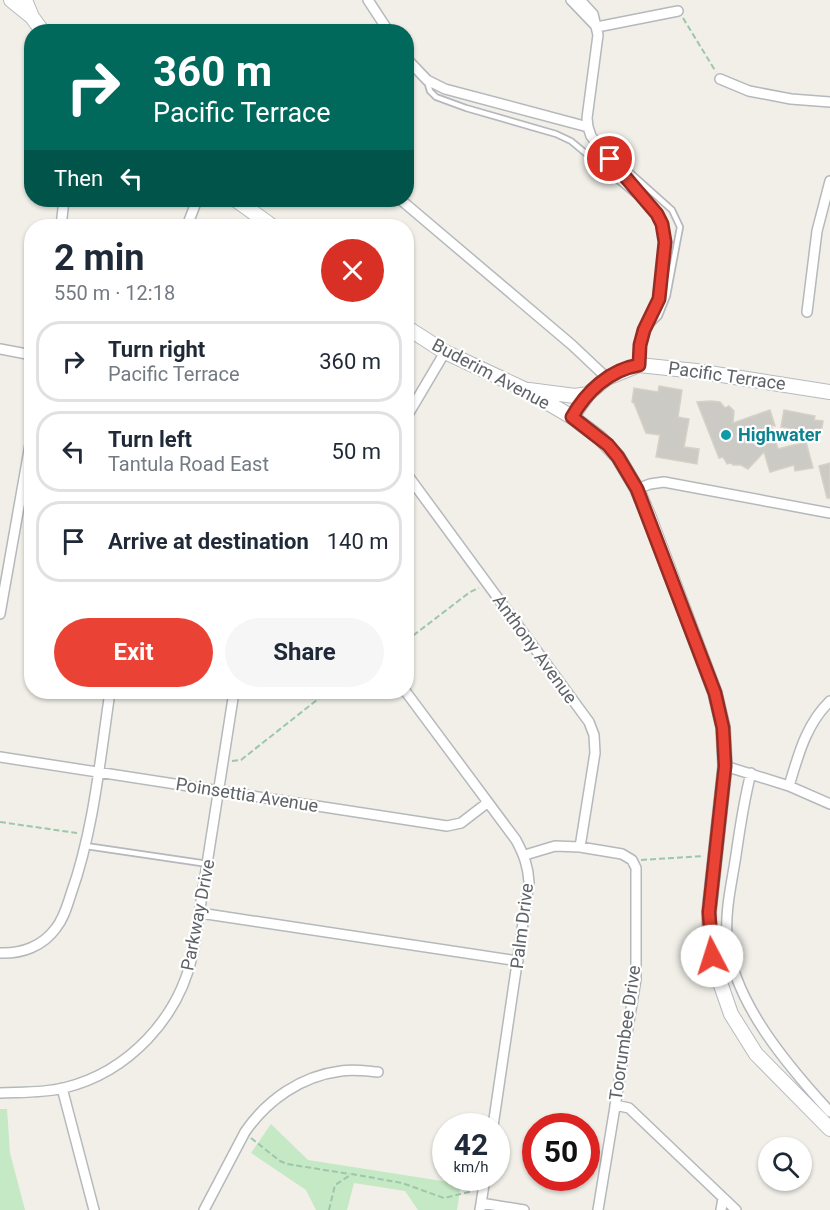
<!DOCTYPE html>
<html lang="en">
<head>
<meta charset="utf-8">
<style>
  :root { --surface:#fff; --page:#f6f6f7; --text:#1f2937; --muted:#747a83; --line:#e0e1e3; --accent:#ea4335 }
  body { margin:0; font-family:Roboto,sans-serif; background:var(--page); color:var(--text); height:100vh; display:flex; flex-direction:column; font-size:22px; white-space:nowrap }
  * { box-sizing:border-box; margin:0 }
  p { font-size:20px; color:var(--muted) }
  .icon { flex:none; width:33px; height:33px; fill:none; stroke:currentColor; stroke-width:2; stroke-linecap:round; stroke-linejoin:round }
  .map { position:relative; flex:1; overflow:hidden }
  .sheet { position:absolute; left:24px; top:219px; width:390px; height:480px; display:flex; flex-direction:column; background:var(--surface); border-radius:24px; box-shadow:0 2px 4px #0004 }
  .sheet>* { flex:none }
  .hud { position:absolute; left:24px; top:24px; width:390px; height:183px; border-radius:24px; box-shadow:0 2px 4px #0004; background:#00695c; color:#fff; overflow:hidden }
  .buttons { position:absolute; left:758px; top:1137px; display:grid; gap:12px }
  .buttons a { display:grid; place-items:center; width:54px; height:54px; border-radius:50%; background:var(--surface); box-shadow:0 2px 4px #0004; font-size:30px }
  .speed { position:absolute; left:432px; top:1113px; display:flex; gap:12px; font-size:30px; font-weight:700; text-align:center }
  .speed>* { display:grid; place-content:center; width:78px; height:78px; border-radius:50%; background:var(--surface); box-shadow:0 2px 4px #0004; line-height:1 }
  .speed small { font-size:15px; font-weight:400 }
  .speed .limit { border:9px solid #d22; background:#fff; color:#111 }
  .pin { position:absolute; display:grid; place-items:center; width:51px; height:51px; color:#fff; margin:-26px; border:3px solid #fff; border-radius:50%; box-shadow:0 2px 6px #0007 }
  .me { position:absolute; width:66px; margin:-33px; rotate:355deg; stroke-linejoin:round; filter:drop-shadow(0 0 4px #0008) }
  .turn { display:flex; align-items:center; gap:21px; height:126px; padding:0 30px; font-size:27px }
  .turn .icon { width:78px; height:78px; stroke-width:2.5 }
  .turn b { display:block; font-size:42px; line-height:51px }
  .then { display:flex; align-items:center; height:57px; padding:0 30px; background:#0003; gap:12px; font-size:22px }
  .round { display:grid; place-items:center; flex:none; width:63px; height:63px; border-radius:32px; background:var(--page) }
  .overview { display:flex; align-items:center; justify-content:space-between; height:102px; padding:0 30px }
  h1 { font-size:36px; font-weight:700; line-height:45px }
  .cta { display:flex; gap:12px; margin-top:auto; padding:12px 30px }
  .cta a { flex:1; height:69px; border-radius:36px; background:var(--accent); color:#fff; font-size:24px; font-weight:700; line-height:69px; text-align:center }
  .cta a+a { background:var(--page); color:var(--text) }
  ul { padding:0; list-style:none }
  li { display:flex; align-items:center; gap:18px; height:81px; margin:0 12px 9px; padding:0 18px; border:3px solid var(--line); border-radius:24px }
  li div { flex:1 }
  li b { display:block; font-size:22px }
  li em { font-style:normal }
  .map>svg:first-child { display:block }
  .green { fill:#c5e8c5 }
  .building { fill:#cccac5; stroke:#d6d1c6; stroke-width:1.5 }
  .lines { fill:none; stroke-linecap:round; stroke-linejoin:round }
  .lane-casing { stroke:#b5b8bc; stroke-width:8 }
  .street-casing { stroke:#b5b8bc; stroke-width:12 }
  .secondary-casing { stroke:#b6babf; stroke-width:16 }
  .path { stroke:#9cc7a9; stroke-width:2; stroke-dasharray:6 3; stroke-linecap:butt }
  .lane { stroke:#fff; stroke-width:4.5 }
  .street { stroke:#fff; stroke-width:9 }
  .secondary { stroke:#fff; stroke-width:14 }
  .route-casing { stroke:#982c22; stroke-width:15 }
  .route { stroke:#ea4335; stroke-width:10 }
  .culture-dot { fill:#0f9aa8; stroke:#fff; stroke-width:2 }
  .labels { text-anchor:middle; stroke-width:4.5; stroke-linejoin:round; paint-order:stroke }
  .street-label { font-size:18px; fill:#5f6368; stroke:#fff }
  .culture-label { font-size:18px; font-weight:bold; fill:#0d838f; stroke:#fff; text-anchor:start }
</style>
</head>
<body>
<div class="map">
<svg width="830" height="1210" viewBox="0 0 830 1210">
  <rect width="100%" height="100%" fill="#f1efe8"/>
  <path class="green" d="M0,1109H7L10,1153L25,1210H0Z
    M271,1124L308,1160L461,1184L457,1210H418L405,1191L354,1183L347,1210H316L306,1190L251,1153Z"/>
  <path class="building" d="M659,386L682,390L678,417L689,419L684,447L699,449L697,464L656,457L660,435L646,433L634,403L632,402L634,388L658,392Z
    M711,401L720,402L725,408L729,406L734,411L733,423L770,410L775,426L771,425L778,449L806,442L813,468L795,471L794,465L770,472L764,452L748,469L741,465H733L731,463L727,464L723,457L719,458L697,402Z
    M784,410L815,416L814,420L823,421L821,434L781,427Z
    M830,463V498H827L819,466Z"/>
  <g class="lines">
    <defs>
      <path id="lane" d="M427,81L430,91L436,97L466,108L556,134L571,141L637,196
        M617,163L624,167L672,210L680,227L667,296L659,316L650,325
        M86,846L208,864"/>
      <path id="street" d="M368,0L389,32
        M571,0L595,25
        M580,0L593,14L598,35L587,118L588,127
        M597,27L678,11
        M406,58L427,80L445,89L588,127L591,136L597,144L657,214L662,224L665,242L659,299L644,330L640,345L639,365
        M720,79L749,91L791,99L830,102
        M401,200L572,345L607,378
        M61,226L64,200
        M187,226L197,200
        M807,312L817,231L830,181
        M0,349L32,355
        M406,418L445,352
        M406,473L589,722L594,735L595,753L580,847
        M637,489L650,484L664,482L830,513
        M0,614L32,433
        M406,692L516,840C524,855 528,866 529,882L493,1126
        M0,757L447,826L461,823L487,803
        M725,766L789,786L830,804
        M751,773C744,800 740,827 736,855C732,882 725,909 727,937C732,1001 788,1066 830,1112
        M789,786C798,756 806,724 830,701
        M525,855L555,846L580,847L622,854L632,860L636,868V979L598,1210
        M200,913L518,961
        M0,953C22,954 43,946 56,928C64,918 67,906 71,894C94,829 100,759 110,692
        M62,1088L94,1210
        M0,1093C21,1092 43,1093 64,1088C129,1072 179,1018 193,953L234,692
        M615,1105L629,1108L736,1210
        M481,1203L524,1210
        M204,1210L245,1132C267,1100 301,1076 341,1071C353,1069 366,1071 378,1072
        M480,1210L485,1178
        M721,1210L723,1198"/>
      <path id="secondary" d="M11,0L32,17
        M25,0L32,17L43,32
        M236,200L272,226
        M406,327L445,352L524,389L572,417L600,438L618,457L637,489L649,517L715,693L723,727L725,766L709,912L710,943L715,968L731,1014L756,1054L830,1129
        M529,390L575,396L588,394
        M572,417L588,394L607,378L639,365L696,371L830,392"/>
    </defs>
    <use href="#lane" class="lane-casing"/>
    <use href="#street" class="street-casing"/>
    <use href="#secondary" class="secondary-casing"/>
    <path class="path" d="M683,18L716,72
      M406,641L470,592L479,588
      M232,761L241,760L327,692
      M0,822L77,833
      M641,860L704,856
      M251,1138L280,1161L287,1164L350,1174
      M329,1210L335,1185L352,1174L402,1183L444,1198L473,1191"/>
    <use href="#lane" class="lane"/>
    <use href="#street" class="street"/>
    <use href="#secondary" class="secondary"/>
  </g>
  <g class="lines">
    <defs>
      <path id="route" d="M610,159L657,214L662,224L665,242L659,299L644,330L640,345L639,365C609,370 586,392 572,417L608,445L618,457L637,489L715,693L723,728L725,766L709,912L712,956"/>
    </defs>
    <use href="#route" class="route-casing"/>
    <use href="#route" class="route"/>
  </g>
  <circle class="culture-dot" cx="726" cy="435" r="6"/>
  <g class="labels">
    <g class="street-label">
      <text transform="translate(491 374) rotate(28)" y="6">Buderim Avenue</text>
      <text transform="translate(727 376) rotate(8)" y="6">Pacific Terrace</text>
      <text transform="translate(535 649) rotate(54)" y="6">Anthony Avenue</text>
      <text transform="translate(247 795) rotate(9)" y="6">Poinsettia Avenue</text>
      <text transform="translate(198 915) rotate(-79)" y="6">Parkway Drive</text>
      <text transform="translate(522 926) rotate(-83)" y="6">Palm Drive</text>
      <text transform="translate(625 1033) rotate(-82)" y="6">Toorumbee Drive</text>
    </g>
    <g class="culture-label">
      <text x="738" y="441">Highwater</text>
    </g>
  </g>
</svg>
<div class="buttons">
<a><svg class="icon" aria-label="search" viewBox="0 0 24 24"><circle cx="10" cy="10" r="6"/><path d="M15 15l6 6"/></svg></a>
</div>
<div class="speed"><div>42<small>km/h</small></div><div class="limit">50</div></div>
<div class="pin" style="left:610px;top:159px;background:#d93025"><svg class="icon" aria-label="arrive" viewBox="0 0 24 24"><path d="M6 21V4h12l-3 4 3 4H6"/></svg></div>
<svg class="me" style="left:712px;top:956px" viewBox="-20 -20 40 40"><circle r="19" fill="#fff"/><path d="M0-13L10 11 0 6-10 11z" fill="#ea4335"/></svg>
<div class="hud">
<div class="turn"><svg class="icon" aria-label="right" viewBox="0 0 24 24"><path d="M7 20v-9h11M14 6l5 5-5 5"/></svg><div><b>360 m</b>Pacific Terrace</div></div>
<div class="then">Then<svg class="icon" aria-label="left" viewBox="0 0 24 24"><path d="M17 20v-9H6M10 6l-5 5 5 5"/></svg></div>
</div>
<section class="sheet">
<div class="overview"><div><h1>2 min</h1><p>550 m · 12:18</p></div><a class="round" style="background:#d93025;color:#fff"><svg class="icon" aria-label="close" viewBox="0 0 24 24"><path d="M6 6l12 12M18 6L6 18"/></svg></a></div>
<ul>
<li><svg class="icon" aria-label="right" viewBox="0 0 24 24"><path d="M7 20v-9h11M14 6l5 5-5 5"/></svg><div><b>Turn right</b><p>Pacific Terrace</p></div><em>360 m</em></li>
<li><svg class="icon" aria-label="left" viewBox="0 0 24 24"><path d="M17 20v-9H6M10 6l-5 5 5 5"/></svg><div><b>Turn left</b><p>Tantula Road East</p></div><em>50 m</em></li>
<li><svg class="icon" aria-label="arrive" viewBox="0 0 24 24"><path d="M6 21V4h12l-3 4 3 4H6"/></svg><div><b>Arrive at destination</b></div><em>140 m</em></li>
</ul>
<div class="cta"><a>Exit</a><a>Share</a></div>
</section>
</div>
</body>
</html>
